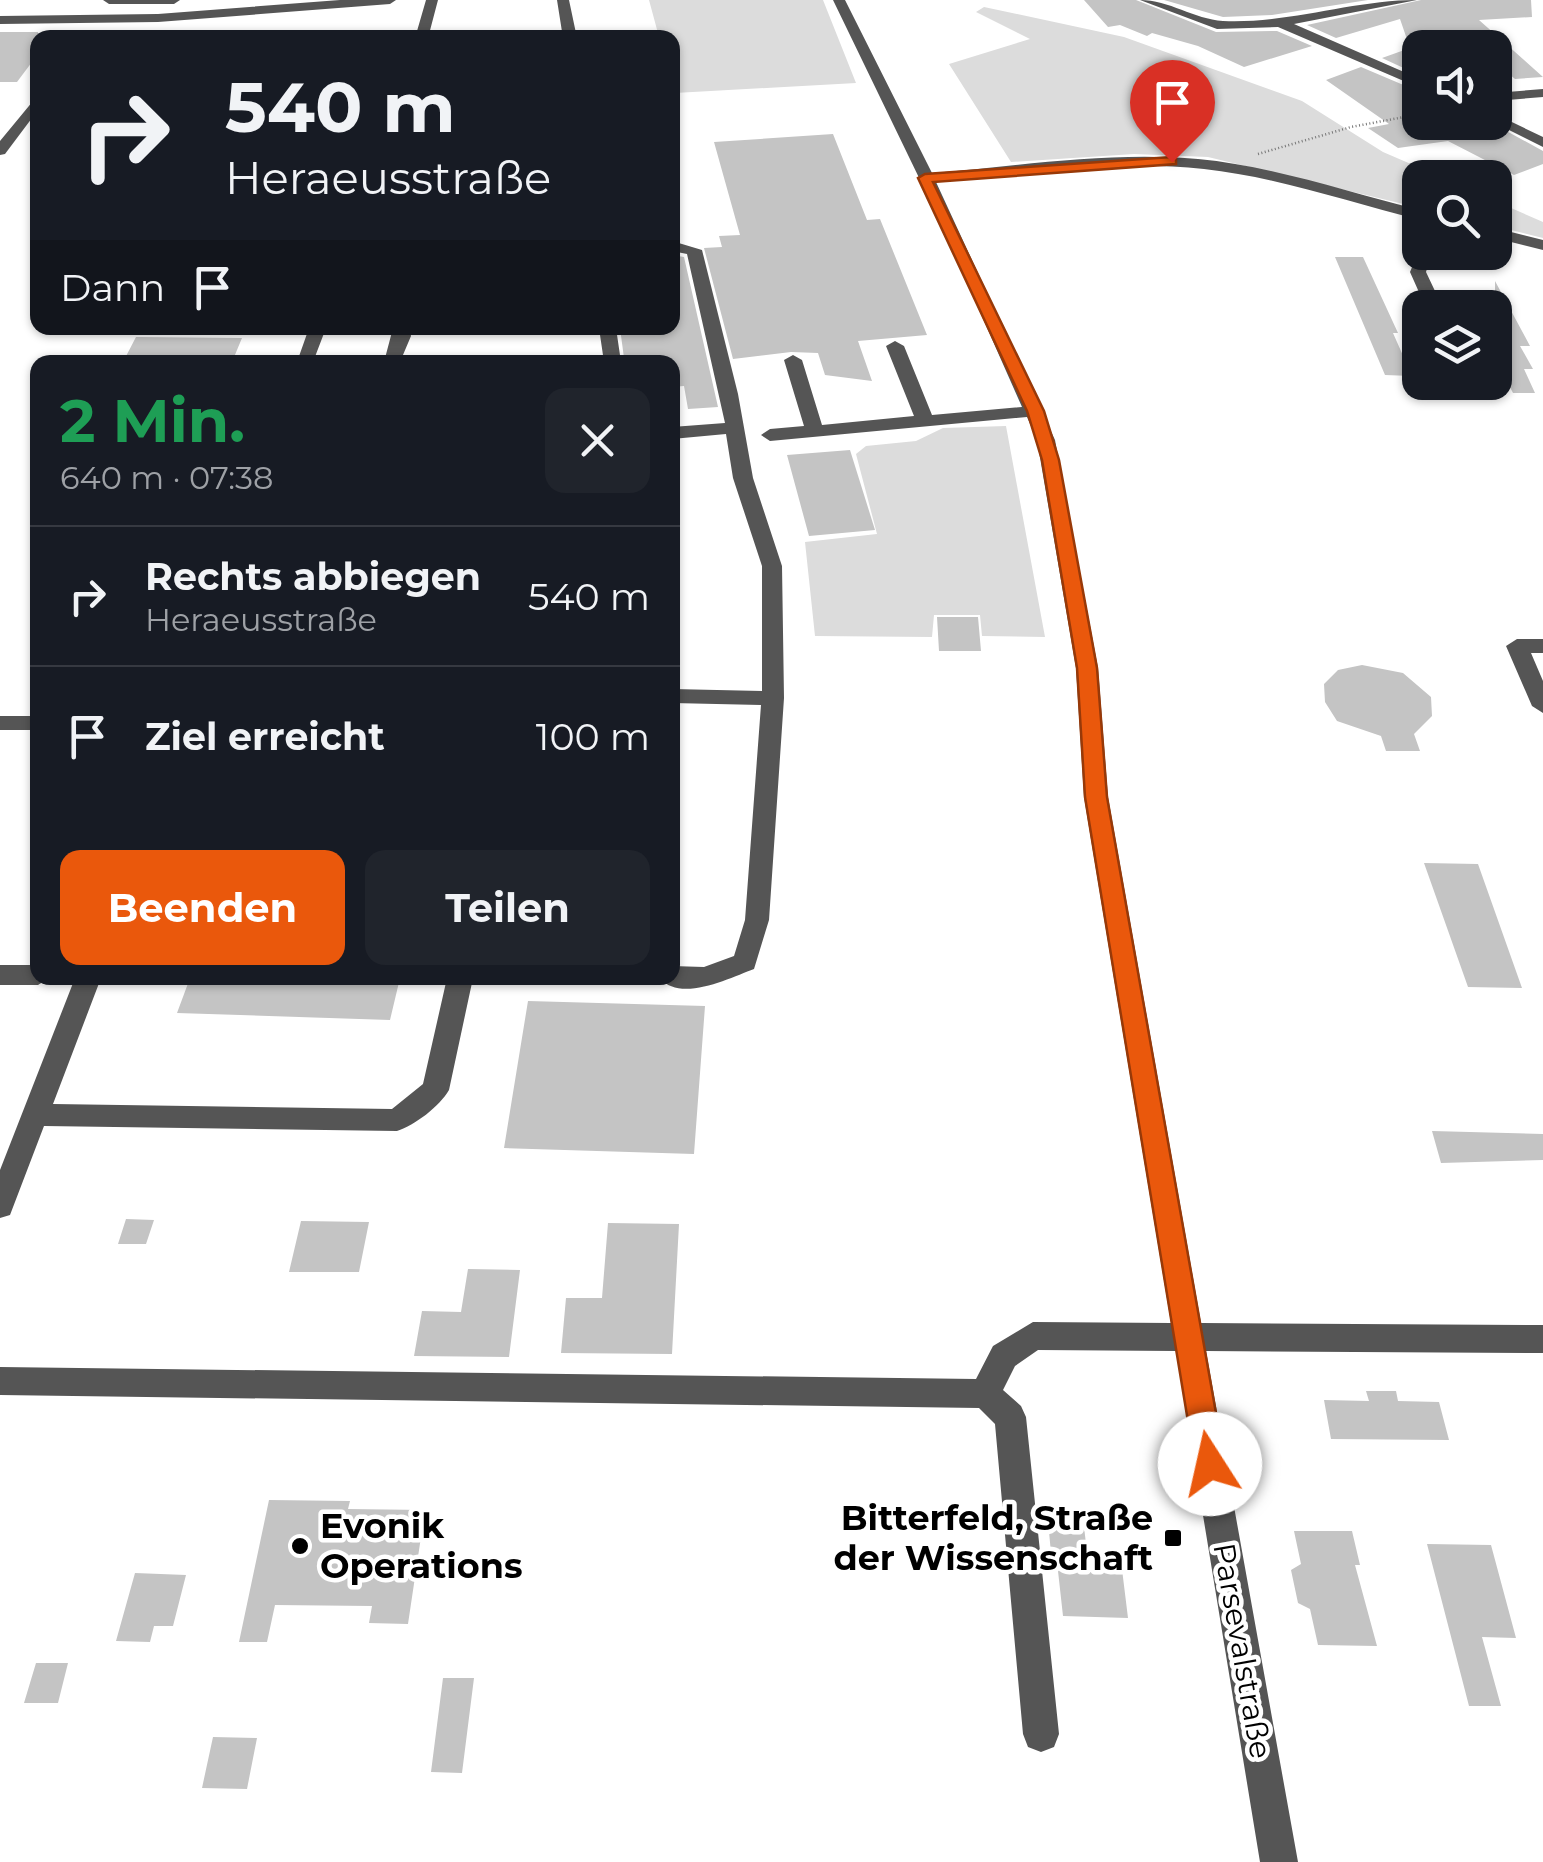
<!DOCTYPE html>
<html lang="de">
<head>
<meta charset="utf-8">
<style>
  :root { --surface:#171b24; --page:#20242c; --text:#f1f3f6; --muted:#9ea1a6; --line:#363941; --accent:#ea580c }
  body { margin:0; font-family:Montserrat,sans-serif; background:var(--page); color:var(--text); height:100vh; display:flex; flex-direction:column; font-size:38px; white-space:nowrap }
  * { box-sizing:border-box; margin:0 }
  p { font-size:32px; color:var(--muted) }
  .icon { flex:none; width:55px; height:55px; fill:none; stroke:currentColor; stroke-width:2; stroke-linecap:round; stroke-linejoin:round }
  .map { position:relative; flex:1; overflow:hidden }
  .side { position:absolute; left:30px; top:355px; width:650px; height:630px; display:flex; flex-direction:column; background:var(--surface); border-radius:20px; box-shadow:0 2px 8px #0004 }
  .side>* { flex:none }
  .guide { position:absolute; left:30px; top:30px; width:650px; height:305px; border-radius:20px; box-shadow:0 2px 8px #0004; background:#171b24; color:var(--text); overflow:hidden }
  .controls { position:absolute; left:1402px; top:30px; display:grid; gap:20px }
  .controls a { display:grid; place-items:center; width:110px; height:110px; border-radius:20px; background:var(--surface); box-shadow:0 2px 8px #0004; font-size:50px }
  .pin { position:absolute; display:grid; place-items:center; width:85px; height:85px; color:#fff; margin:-102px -42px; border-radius:50% 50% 50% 0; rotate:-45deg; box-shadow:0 0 10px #0007 }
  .pin .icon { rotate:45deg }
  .me { position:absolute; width:110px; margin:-55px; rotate:350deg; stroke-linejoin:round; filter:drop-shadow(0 0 8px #0008) }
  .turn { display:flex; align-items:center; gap:35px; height:210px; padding:0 30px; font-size:45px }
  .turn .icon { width:130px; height:130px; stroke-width:2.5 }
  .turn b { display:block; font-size:70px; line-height:85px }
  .then { display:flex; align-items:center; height:95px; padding:0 30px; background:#0003; gap:20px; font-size:38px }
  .round { display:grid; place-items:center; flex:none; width:105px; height:105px; border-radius:20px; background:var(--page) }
  .headline { display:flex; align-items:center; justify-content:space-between; height:170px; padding:0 30px }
  h1 { font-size:60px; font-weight:700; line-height:75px; color:#1e9e55 }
  .button { display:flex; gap:20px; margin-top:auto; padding:20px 30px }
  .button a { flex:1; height:115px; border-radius:20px; background:var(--accent); color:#fff; font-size:40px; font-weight:700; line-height:115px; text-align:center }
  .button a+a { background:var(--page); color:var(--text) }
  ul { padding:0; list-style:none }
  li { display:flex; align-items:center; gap:30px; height:140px; padding:0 30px; border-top:2px solid var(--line) }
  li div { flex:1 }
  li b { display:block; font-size:38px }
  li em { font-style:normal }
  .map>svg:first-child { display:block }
  .green { fill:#dcdcdc }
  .building { fill:#c4c4c4 }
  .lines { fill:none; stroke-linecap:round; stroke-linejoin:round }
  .path { stroke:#777; stroke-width:2.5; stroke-dasharray:1 2.5; stroke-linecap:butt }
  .minor { fill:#555; fill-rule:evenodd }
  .route { fill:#ea580c; stroke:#983908; stroke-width:2.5 }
  .poi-dot { fill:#000; stroke:#fff; stroke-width:4 }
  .labels { text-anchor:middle; stroke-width:9; stroke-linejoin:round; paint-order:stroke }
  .street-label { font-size:30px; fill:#000; stroke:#fff }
  .near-poi-label { font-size:35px; font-weight:bold; fill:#000; stroke:#fff; text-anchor:end }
</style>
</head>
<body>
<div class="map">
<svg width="1543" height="1862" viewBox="0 0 1543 1862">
  <rect width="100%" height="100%" fill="#fff"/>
  <path class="green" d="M649,0H823L856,83L675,93L672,38L659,37Z
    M984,7L1124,37L1302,101L1383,152L1441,177L1420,178V208L1208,157L1134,154L1011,162L949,64L1030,39L976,12Z
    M1495,201L1543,222V238L1495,226Z
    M1006,426L1045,637L982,636L980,615H934L932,637L815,636L805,542L877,534L856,454L866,446L916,441L943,428Z"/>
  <path class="building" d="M1084,0H1136L1216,32L1277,31L1312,46L1244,67L1198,46L1152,33L1147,36L1120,25L1108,27Z
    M1164,0H1368L1272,15L1223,17Z
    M1421,0H1531L1532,17L1479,20L1543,77L1515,79L1495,62V48H1479L1468,38L1443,48H1420V67L1410,71L1382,58L1410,48L1400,19L1336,38L1307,25Z
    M0,32H38V54L17,82H0Z
    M1361,67L1420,92V122H1490L1543,151V164L1514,175L1448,141L1398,148L1368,128L1389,124L1326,80Z
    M833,134L867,220L880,219L927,335L858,341L872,381L825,375L818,353L791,352L733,359L704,248L722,247L719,236L740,235L714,142Z
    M672,255L684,257L718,407L688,409L684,386L672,387V362H639L638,357L624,358L620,328H672Z
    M1335,257H1363L1398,333H1393L1412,376L1385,375Z
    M1495,281L1530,346H1520L1533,369H1524L1535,393H1513L1495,358Z
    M136,337L242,338L232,362H123Z
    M850,450L875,530L809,536L787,455Z
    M937,617H978L981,651H939Z
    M1362,665L1403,673L1431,697L1432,716L1414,734L1420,751H1386L1381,736L1337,721L1325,702L1324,684L1338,670Z
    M1424,863L1478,864L1522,988L1468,987Z
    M190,978H400L390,1020L177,1013Z
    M528,1001L705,1006L694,1154L504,1148Z
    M1432,1131L1543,1134V1160L1441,1163Z
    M126,1219L154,1220L146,1244H118Z
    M301,1221L369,1222L359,1272H289Z
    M608,1223L679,1224L672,1354L561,1353L566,1298H602Z
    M468,1269L520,1270L509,1357L414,1356L422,1311L461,1312Z
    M1366,1391H1396L1398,1401L1439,1402L1449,1440L1331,1439L1324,1400L1369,1401Z
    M269,1500L350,1501L348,1509L425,1510L408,1624L369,1623L372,1606L275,1605L267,1642H239Z
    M1047,1510H1082L1087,1552L1120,1553L1128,1618L1063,1616L1056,1553H1051Z
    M1294,1531H1352L1360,1565H1355L1377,1646L1318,1645L1310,1609L1298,1603L1291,1570L1301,1564Z
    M1427,1544L1491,1545L1516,1638L1482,1637L1501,1706H1469Z
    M135,1573L186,1575L173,1626H154L150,1642L116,1641Z
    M36,1663H68L58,1703H24Z
    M443,1678H474L462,1773L431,1772Z
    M213,1737L257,1738L247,1789L202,1788Z"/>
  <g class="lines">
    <path class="path" d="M1258,154L1351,127L1420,114"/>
    <path class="minor" d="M103,0H180L174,4H109Z
      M340,0H396L390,4L158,22L0,24V16L158,14Z
      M426,0H438L428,38H415Z
      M557,0H569L577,38H563Z
      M833,0H845L932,173C1020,166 1109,151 1198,159C1273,166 1347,192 1420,210V220C1348,202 1277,177 1204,169C1115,159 1025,174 936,182L1055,440L1098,668L1108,797L1201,1323L1543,1325V1353L1206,1351L1298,1862H1260L1176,1351L1038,1350L1015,1366L1003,1390L1021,1406L1026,1417L1059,1734L1054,1747L1041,1752L1028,1747L1023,1734L995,1424L979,1408L0,1395V1367L976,1379L993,1346L1033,1322L1171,1323L1084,797L1076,668L1037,440L1027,417L770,441L761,435L770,429L804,426L784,360L793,355L802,360L822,425L914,416L886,346L895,341L904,346L932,415L1022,407L938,217Z
      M1140,0C1169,0 1194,19 1223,21C1289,24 1352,0 1417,0L1294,24L1420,79V88L1278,27L1217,29Z
      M1543,89V97L1495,101V93Z
      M38,95V110L5,154L0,155V141Z
      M1495,114L1543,137V147L1493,122Z
      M1495,228L1543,240V250L1495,238Z
      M672,241L702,250L738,394L753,478L782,566L784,698L769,920L754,969C730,978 680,1003 660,978H672V966L704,967L734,956L745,920L761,705L672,703V689L762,691V566L733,478L726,434L672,439V427L725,423L687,254L672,251Z
      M1420,248V252H1432L1426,272L1443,308H1426L1410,272Z
      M309,328H326L313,362H297Z
      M393,328H409L411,336L400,362H384Z
      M599,328H616L621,362H604Z
      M1462,382H1480L1486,396L1483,400H1471Z
      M1517,639H1543V653H1531L1543,681V713L1532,706L1506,646Z
      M0,716H38V730H0Z
      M0,965H38V978H49L38,985H0Z
      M75,978H101L53,1104L392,1109L423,1084L447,978H473L449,1090C439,1107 415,1125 397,1131L44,1126L10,1215L0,1218V1170Z"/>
  </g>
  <path class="route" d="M1172,157L1176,159V164L933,182L1044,411L1059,460L1097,668L1107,797L1225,1464L1220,1473L1210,1478L1200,1473L1195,1464L1085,797L1077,668L1042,460L1027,411L918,178L925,174Z"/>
  <g class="poi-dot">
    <rect x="1163" y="1528" width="20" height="20" rx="5"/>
    <circle cx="300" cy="1546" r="10"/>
  </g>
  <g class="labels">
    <g class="street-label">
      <text transform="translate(1242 1651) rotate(80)" y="10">Parsevalstraße</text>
    </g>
    <g class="near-poi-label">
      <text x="1153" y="1530">Bitterfeld, Straße<tspan x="1153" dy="40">der Wissenschaft</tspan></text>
      <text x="320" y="1538" text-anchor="start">Evonik<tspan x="320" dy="40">Operations</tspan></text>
    </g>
  </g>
</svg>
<div class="controls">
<a><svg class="icon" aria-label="sound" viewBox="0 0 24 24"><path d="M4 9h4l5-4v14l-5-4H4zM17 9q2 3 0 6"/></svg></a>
<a><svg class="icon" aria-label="search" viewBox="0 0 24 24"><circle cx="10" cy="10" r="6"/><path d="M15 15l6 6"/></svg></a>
<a><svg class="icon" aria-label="layers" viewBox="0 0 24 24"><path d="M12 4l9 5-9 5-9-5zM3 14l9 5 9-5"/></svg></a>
</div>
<div class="pin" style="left:1172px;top:162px;background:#d93025"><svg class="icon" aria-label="arrive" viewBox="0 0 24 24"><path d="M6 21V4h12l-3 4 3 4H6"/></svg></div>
<svg class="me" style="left:1210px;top:1464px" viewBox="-20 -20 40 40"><circle r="19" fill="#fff"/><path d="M0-13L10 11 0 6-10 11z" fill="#ea580c"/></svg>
<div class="guide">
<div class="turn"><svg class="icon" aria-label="right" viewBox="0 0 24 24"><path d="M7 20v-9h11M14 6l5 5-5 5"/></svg><div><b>540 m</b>Heraeusstraße</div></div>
<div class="then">Dann<svg class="icon" aria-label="arrive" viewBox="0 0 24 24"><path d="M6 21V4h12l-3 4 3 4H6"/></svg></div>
</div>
<section class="side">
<div class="headline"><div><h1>2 Min.</h1><p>640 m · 07:38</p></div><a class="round"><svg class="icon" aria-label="close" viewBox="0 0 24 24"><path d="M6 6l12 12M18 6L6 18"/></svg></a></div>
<ul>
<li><svg class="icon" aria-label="right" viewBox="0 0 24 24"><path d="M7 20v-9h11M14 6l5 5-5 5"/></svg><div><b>Rechts abbiegen</b><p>Heraeusstraße</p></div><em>540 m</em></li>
<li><svg class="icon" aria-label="arrive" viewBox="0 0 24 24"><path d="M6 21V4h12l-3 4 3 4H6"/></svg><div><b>Ziel erreicht</b></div><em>100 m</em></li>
</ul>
<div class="button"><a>Beenden</a><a>Teilen</a></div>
</section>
</div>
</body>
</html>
